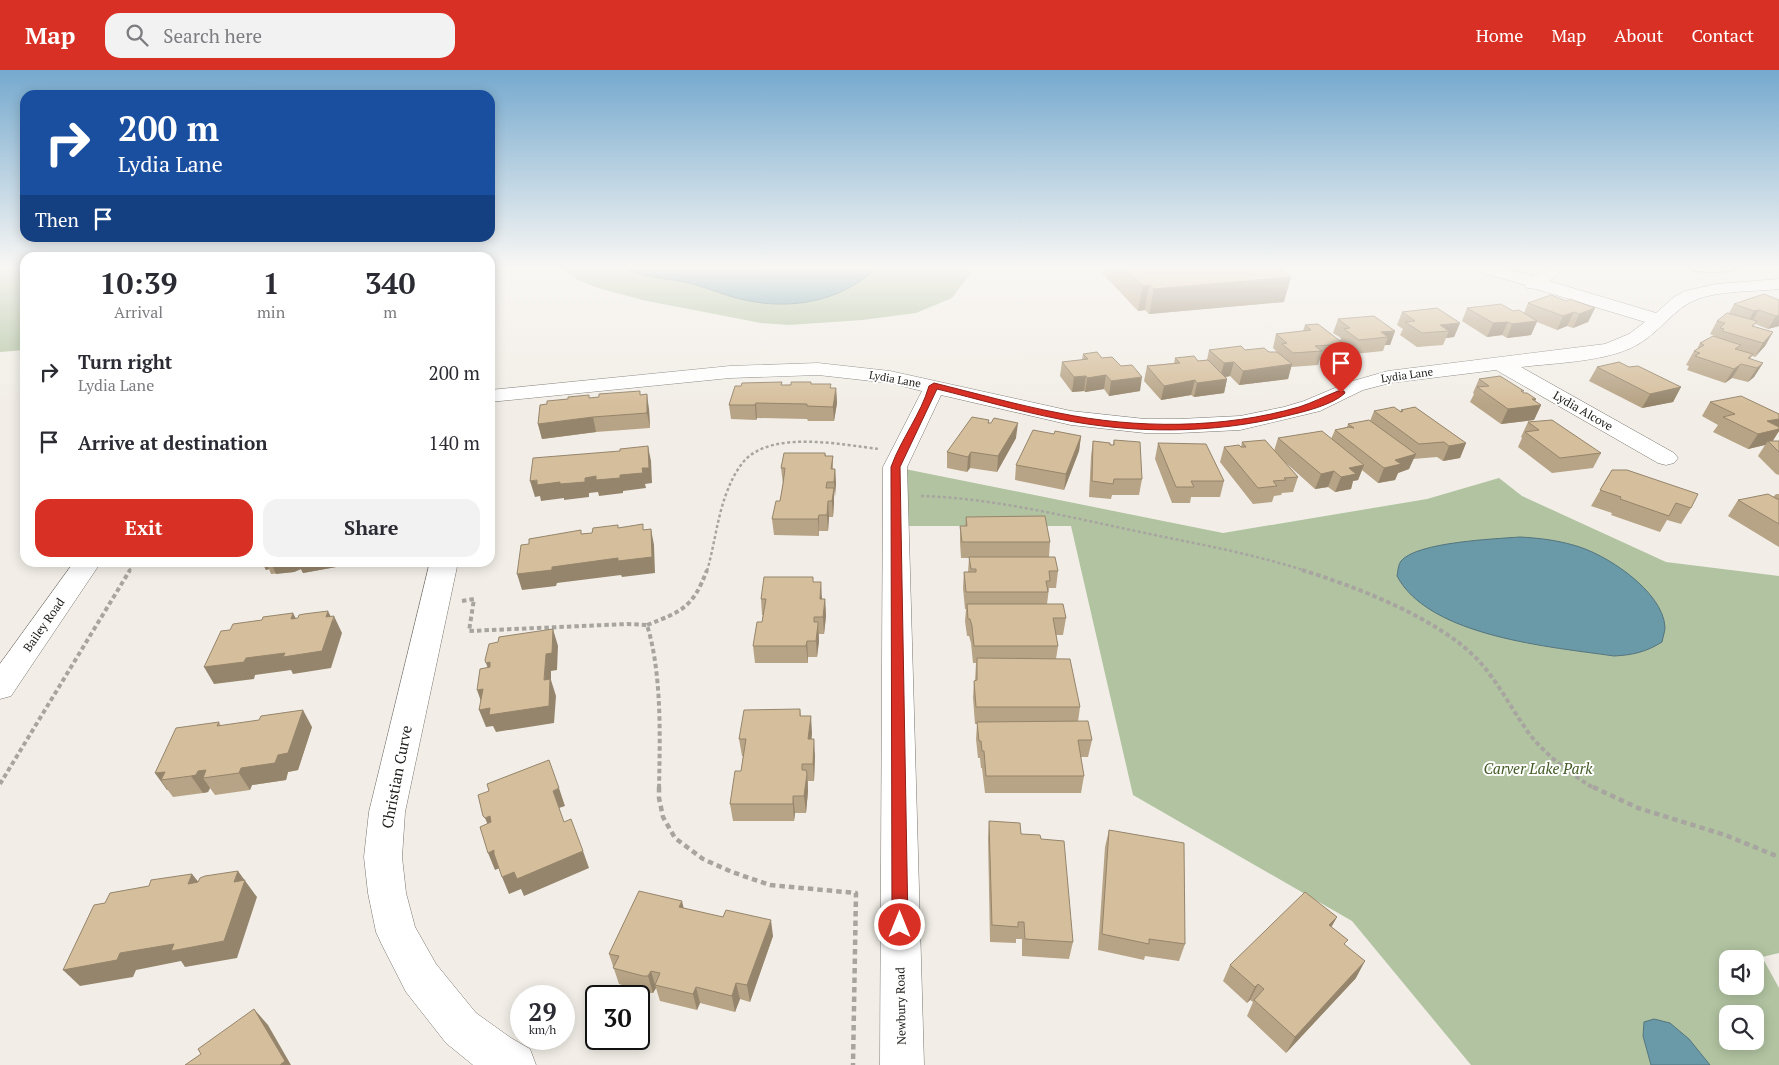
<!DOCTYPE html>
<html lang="en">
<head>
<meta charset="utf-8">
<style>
  :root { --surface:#fff; --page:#f2f2f3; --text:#2b2b33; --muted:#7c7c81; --accent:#d93025 }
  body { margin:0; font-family:"PT Serif",serif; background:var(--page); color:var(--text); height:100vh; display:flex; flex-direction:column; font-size:19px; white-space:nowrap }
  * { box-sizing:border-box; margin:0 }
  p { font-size:16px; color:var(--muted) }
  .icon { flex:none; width:28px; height:28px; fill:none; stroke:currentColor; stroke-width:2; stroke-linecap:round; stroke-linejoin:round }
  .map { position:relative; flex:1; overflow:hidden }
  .side { position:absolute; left:20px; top:182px; width:475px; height:315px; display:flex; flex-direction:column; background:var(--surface); border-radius:15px; box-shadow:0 2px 12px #0003 }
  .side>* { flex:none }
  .guide { position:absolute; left:20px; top:20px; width:475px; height:152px; border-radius:15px; box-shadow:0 2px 12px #0003; background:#1a4fa0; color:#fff; overflow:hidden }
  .buttons { position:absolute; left:1719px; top:880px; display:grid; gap:10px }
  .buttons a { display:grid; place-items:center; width:45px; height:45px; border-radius:10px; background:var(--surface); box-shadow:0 2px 12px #0003; font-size:25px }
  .speed { position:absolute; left:510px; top:915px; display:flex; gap:10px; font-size:25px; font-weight:700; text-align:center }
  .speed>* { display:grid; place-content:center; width:65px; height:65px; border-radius:50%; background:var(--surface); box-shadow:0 2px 12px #0003; line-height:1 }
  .speed small { font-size:12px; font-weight:400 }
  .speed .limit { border:2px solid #111; border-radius:8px; background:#fff; color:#111 }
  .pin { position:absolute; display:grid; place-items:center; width:42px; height:42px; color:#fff; margin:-51px -21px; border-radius:50% 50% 50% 0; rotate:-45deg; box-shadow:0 0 5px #0007 }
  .pin .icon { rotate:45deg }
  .me { position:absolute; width:55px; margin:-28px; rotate:0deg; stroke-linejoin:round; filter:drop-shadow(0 0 4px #0008) }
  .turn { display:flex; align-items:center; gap:18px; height:105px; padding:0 15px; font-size:22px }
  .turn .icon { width:65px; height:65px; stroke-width:2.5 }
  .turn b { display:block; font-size:35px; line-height:42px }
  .then { display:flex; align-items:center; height:48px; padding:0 15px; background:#0003; gap:10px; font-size:19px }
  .eta { display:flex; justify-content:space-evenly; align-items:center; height:85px; text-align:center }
  .eta b { font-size:30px; font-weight:700; line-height:35px }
  .button { display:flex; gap:10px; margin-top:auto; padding:10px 15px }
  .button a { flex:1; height:58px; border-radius:15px; background:var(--accent); color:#fff; font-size:20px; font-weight:700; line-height:58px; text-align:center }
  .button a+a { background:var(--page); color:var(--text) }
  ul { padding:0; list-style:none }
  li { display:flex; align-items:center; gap:15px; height:70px; padding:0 15px }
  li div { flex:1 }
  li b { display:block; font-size:19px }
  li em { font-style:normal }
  header { display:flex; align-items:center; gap:30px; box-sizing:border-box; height:70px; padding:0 25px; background:var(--accent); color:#fff }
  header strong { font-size:24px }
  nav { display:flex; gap:28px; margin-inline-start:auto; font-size:18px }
  .search { width:350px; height:45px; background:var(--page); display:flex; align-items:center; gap:12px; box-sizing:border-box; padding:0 18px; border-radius:15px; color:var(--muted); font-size:19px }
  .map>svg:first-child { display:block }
  .green { fill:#b1c3a1; fill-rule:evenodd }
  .water { fill:#6a99a7; stroke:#54757e }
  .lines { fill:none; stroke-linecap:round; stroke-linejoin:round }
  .service-casing { stroke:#7a7670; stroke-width:2 }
  .minor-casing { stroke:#7a7670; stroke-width:1 }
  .secondary-casing { stroke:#7a7670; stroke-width:1 }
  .path-far2 { stroke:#a8a5a0; stroke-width:2.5; stroke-dasharray:3 2.5; stroke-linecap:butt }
  .path-far1 { stroke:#a8a5a0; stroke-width:4; stroke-dasharray:4.5 3; stroke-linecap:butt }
  .path { stroke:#a8a5a0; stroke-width:4.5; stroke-dasharray:5.5 4; stroke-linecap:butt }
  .service { fill:#fff; fill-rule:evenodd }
  .minor { fill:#fff; fill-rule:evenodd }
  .secondary { fill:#fff; fill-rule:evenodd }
  .wall { fill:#b7a385 }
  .shaded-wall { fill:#95856c }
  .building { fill:#d5be9b; stroke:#95856c }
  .route { fill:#d93025; stroke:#8d1f18 }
  .labels { text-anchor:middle; stroke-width:4; stroke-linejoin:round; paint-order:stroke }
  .far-street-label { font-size:11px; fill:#21201d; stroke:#fff }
  .street-label { font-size:12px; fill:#21201d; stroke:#fff }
  .near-park-label { font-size:15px; font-style:italic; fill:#435b26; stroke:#fff }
  .near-street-label { font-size:15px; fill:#21201d; stroke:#fff }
</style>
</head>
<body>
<header>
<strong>Map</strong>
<div class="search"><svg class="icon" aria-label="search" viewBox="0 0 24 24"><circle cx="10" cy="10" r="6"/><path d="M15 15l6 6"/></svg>Search here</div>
<nav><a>Home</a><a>Map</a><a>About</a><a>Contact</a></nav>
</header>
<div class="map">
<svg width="1779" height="995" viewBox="0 0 1779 995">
  <rect width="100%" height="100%" fill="#f2eee7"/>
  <path class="green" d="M0,196H25V280L0,282Z
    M559,196H969L970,204L952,228L916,243L862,250L789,255L761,253L642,230L595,217L578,210Z
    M895,397L1223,463L1427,429L1499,408L1522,426L1666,492L1779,506V883L1762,887L1779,918V995H1471L1352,851L1133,725L1071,456H896ZM1728,889H1755V916H1728ZM1728,944H1755V971H1728Z"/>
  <path class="water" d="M620,196H879C840,234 784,242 733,227C719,223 707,218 693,214C667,207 644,210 620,196Z
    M1520,467C1538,468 1556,470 1573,475C1605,483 1663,521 1665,557C1665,561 1663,567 1662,572C1646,582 1633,585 1614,586C1552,577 1429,567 1397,506C1398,501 1398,495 1401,491C1417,472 1494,469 1520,467Z
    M1654,949L1670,953L1689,969L1710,995H1651L1643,966L1644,952Z"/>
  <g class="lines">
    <defs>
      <path id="service" d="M1684,196H1741C1732,204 1693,204 1684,196Z"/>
      <path id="minor" d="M1472,196H1498L1533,206L1548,196H1567L1549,211L1656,243L1674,227L1685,221L1716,214L1779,209V219C1753,222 1712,220 1689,233C1667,246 1656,267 1629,279C1598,292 1555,293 1521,297L1674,383L1678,388L1674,393L1666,395L1658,393L1496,300L1390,313L1363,320L1320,341L1240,360L1179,363H1145L1071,355L941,325L907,397L924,995H880L883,397L922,321L890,313L818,305L730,308L490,332V320L730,296L818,293L890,301L1071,341L1145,349H1179L1240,346L1284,337L1304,331L1349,312L1388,301L1605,274L1629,264L1645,252L1536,219L1527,218L1525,215L1474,200Z
        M430,492H458L405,742L402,787L406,823L415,857L436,894L476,943L511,968L530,979L536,995H473L446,973L406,922L382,875L376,862L368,823L364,787L369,742Z"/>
      <path id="secondary" d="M74,492H101L11,626L0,629V594Z"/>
    </defs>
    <use href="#service" class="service-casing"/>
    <use href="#minor" class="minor-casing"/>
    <use href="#secondary" class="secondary-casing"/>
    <path class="path-far2" d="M921,426C988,428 1051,443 1117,457C1180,471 1244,481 1306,501
      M129,501L135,492
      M707,501C714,477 717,450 725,427C730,413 736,400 745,390C774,360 843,375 879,379"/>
    <path class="path-far1" d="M1302,500C1357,517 1438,548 1478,590C1498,612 1511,638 1528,662C1545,685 1571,704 1595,719
      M462,531L474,529L469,561L627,554L647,555C662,603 660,667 659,719
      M647,555C683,541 693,537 707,500
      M0,714L130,500"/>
    <path class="path" d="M659,717V728L663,747L675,768L703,789L732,802L770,815L856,823L853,995
      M1593,717L1638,738L1725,765L1779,787"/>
    <use href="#service" class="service"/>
    <use href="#minor" class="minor"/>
    <use href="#secondary" class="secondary"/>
  </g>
  <path class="wall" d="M1102,196H1276L1284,232L1149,244L1145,240L1138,241L1102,203L1103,197Z
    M1779,230V256L1768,259L1755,254L1754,256L1773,262L1765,276L1755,287L1752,286L1750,289L1763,293L1754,307L1748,312L1732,308L1725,313L1687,300L1689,296L1686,295L1694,281L1697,279L1700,273L1715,266L1710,264L1717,251L1729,243L1734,234Z
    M1566,231L1595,238L1588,252L1573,258L1567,256L1557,260L1537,252L1531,265L1507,268L1502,265L1487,267L1462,251L1467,238L1513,241L1524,243L1528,233Z
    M1402,242L1460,253L1454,267L1446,268L1443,275L1417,277L1400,265L1403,259L1397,255Z
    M1338,249L1395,261L1390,275H1385L1383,281L1354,284L1343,275L1339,288L1320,289L1318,295L1291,297L1288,309L1239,315L1230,306L1226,307L1227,309L1224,323L1194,327L1191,325L1161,330L1144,311L1147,296L1174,293L1175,288L1198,291L1207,290L1209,280H1245L1269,282H1277L1273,278L1276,264L1303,261L1305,255L1340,271L1341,268L1333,263Z
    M1083,284L1102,288L1140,321L1109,326L1104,319L1085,322L1084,321L1072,322L1060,306L1062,292L1082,290Z
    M1597,297H1629L1681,317L1673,332L1642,338L1589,311Z
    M1479,309L1523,323L1541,335L1534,350L1501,354L1470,332L1474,324L1473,323Z
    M811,314L831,318H836L837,333L834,351H808L807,349L757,348L756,350L731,349L729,335L783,315Z
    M641,325L649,339L650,358L596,362L542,369L538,354L547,334L590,328Z
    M1710,332L1779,344V361L1773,371H1779V405L1776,404L1758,386L1765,375L1748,379L1713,362L1718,355L1702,346Z
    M1401,340L1466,373L1460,388L1443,391L1437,387L1413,389L1409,399L1398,403L1395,410L1378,413L1362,400L1358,410L1353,411L1351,419L1335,422L1328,417L1315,419L1286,393L1298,407L1293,422L1282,423L1281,425L1274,426L1272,432L1253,434L1220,392L1224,377H1241L1242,372L1274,381L1278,368L1331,369L1335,360L1347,357L1348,354L1370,351L1374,341L1400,342Z
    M989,350V353L1016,368L997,402L970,398L967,402L947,398V382Z
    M1528,352L1601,383L1593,398L1552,403L1518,377L1522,368L1521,367Z
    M1054,364L1081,366L1079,381L1064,420L1015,410L1016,395Z
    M1114,370L1142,409L1139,425H1112L1111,429L1089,427L1091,386L1093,371L1113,375Z
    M1158,373L1224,411L1220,427H1191L1190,433H1172L1155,389Z
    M825,383L826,386H833V399H835L836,414L834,427L833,447H829L828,461H819V466L774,465L772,449L780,431L783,414L781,398Z
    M1612,400L1691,438L1681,454L1667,450L1660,462L1611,445L1612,443L1591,436Z
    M1776,424H1779V477L1728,446L1738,430L1773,427Z
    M966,447L1050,472L1049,487L1058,501L1056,518H1049L1047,534L1066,548L1063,565H1056L1058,576L1056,589L1080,637L1078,652L1092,670L1088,687H1081L1084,706L1081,723H985L982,698H981L980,688H978L976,669L977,654H975L973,628L974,611H975L976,593H973L971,573L969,566H967L965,551L966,539H965L963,518L964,502H968L969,488H961L960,472V456H965Z
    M262,492H358V493L303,503L301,499L294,502L271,504L269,499L266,500Z
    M813,507V512L822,529H825L826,546L824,564H819V571L817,587H808V593H755L753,576L762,552L763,545H762L761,529Z
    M800,639L801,646L812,663L811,669L815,686L814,711H808V721L806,743H795L794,751H733L730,734L741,701L743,686H742L739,669Z
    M219,652L221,656L312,657L298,700L288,702L286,710L252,715L250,720L215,725L210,718L208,722L203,723L173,727L155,703Z
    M989,751L1021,764L1041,769L1073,872L1069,889L1022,886V869H1016V873L990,872L988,768Z
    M1109,760L1185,874L1179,891L1145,886L1144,890L1098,880L1105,777Z
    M684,838L773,866L750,932L740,929L735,942L700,933L697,940L660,931L656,918L653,923H648L619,914L609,884Z
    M1337,847L1331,857L1345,875L1356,908L1286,983L1247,946L1253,932L1250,930L1247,933L1223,911L1230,895Z"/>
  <path class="shaded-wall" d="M1083,196H1099L1083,197Z
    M1291,207L1284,232L1149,244L1154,219Z
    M1149,215L1145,240L1138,241L1143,216Z
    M1595,238L1588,252L1573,258L1579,244Z
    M1759,240L1751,253L1746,255L1754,241Z
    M1574,242L1567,256L1557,260L1563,246Z
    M1779,245V256L1768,259L1776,246Z
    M1537,251L1531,265L1507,268L1512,254Z
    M1508,252L1502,265L1487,267L1493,253Z
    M1460,253L1454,267L1446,268L1449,261L1440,255Z
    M1395,261L1390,275H1385L1388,267L1381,262Z
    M1773,262L1765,276L1755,287L1763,273Z
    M1234,292L1230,306L1220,308L1224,293Z
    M1763,293L1754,307L1748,312L1757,298Z
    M1292,294L1288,309L1239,315L1243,301Z
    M1741,294L1732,308L1725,313L1734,299Z
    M1106,305L1104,319L1085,322L1087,308Z
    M1086,306L1084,321L1072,322L1074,307Z
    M1142,307L1140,321L1109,326L1111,311Z
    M1227,309L1224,323L1194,327L1197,313Z
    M1195,310L1191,325L1161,330L1164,316Z
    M1681,317L1673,332L1642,338L1650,324Z
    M836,318L837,333L834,351L833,337Z
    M647,324L649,339L650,358L647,343Z
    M1532,329H1536L1533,336L1541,335L1534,350L1501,354L1508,339Z
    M756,333L757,348L756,350L755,335Z
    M593,347L596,362L542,369L538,354Z
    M1779,349V357L1777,359H1779V361L1771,373L1768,371L1765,375L1748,379L1758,364L1767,351Z
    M1018,353L1016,368L997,402L998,386Z
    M1081,366L1079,381L1064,420L1066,404Z
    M1466,373L1460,388L1443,391L1449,376Z
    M648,376L651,391L652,413L645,414L646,418L623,421V423L599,426L598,422L589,423V427L564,430V428L541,431L540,426L535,427L530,411L596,406L620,405L642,398Z
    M971,382L970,398L967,402L968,387Z
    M1416,384L1409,399L1398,403L1395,410L1378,413L1384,398L1395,390Z
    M1364,395L1358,410L1353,411L1351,419L1335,422L1341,407L1349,398Z
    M835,399L836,414L835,427L834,412Z
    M1334,401L1328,417L1315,419L1321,404Z
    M834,418V433L833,447L832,431Z
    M828,431L829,447L828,461L827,445Z
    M819,445V466L818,449Z
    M651,459L654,475L655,503L622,507L621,505L557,513L556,516L522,520L517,504L552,497Z
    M262,492H266L269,499L266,500Z
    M271,492H358V493L303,503L301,499L294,502L276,504Z
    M821,512L822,529L821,546L820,529Z
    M825,529L826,546L824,564L823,547Z
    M328,541L333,551L334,546L342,563L331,598L293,604L291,600L255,605L254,609L214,614L204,597L246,588L326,547Z
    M293,543L302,560L291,549Z
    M818,554L819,571L817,587L816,571Z
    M553,559L558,576L557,600L551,601V610L556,626L554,653L496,662L493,656L486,657L479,640L544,610L546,584Z
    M807,571L808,587V593L806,576Z
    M490,592L492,610L486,593Z
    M483,619V637L477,620Z
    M303,640L312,657L298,700L288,702L286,710L252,715L250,720L239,703L241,698L278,685Z
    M811,646L812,663L810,686L808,669Z
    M814,669L815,686L814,711L813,694Z
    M206,700L203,708L210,718L208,722L203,723L191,706L198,701Z
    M165,702L161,710L168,720H167L155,703Z
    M807,704L808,721L806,743L804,726Z
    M559,718L565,736L559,738L553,721Z
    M793,726L795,743L794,751L793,734Z
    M490,746L497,763L492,765L485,748Z
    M494,780L502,797L495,800L488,783Z
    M583,781L589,798L524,826L521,819L509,824L502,807L514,802Z
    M238,801L257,827L237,888L185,897L181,891L136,900L133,907L80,916L63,900L120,883L234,812Z
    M192,804L205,820L188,814Z
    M682,831L686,848L679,837Z
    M1337,847L1328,863L1329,855Z
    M771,850L773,866L750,932L747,915Z
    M1365,891L1356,908L1286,983L1295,967Z
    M651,901L656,918L653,923L648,906Z
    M736,913L740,929L735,942L732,926Z
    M1258,914L1250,930L1247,933L1255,917Z
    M696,917L700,933L697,940L693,924Z
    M254,939L268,955L291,995H280Z"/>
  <path class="building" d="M1123,196H1276L1291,207L1154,219L1149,215L1143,216Z
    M1764,224L1779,230V245L1776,246L1759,240L1754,241L1734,234Z
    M1551,225L1566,231L1570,229L1595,238L1579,244L1574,242L1563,246L1528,233Z
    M1501,234L1513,241L1519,240L1537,251L1512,254L1508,252L1493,253L1467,238Z
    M1437,238L1460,253L1440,255L1449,261L1422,263L1405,252L1415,251L1402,242Z
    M1727,243L1757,251L1752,256L1773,262L1763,273L1722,261L1724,259L1720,258L1725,253L1717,251Z
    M1374,246L1395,261L1381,262L1388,267L1359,270L1344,259L1350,258L1338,249Z
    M1318,254L1344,274L1315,276L1322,281L1293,283L1282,274L1287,273L1276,264L1311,260L1305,255Z
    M1713,266L1741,275L1735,279L1753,284L1748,288L1763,293L1757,298L1741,294L1734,299L1695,286L1700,283L1694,281L1704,275L1700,273Z
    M1241,276L1245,280L1264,278L1269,282H1277L1292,294L1243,301L1234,292L1224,293L1209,280Z
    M1097,282L1102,288L1112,287L1121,296L1132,295L1142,307L1111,311L1106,305L1087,308L1086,306L1074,307L1062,292L1088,289L1083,284Z
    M1194,286L1198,291L1208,290L1227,309L1197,313L1195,310L1164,316L1147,296L1180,293L1175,288Z
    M1619,292L1629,297L1638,296L1681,317L1650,324L1597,297Z
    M1500,306L1524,321H1521L1524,323H1527L1536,329H1532L1541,335L1508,339L1477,317L1489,316L1479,309Z
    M782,312L781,315H791V312H811V314H831L830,318H836L833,337L807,336V334L756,333L755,335H729L735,316H741L742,313Z
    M640,321V325L647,324V343L593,347L538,354L540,335L547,334V331L568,329V327L589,325V328L599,327V324Z
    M1741,326L1779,344V349L1767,351L1779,357V359L1758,364L1723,347L1735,344L1710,332Z
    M1394,337L1401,342L1403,341L1401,340L1415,337L1466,373L1449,376L1444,372L1419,374L1374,341Z
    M972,347L989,350L988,353H991L994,348L1018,353L998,386L971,382L968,387L947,382Z
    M1369,350L1416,384L1395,390L1401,394L1384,398L1335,360L1349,357L1354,358L1348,354Z
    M1552,350L1601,383L1560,388L1525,362L1539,360L1528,352Z
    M1033,360L1054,364L1055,361L1081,366L1066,404L1016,395Z
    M1322,361L1364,395L1349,398L1356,404L1341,407L1334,401L1321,404L1278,368Z
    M1114,370L1140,372L1142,409H1114L1113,414L1092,411L1093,371L1110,373V375H1114Z
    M1265,370L1298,407L1284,408L1286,410L1273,411L1277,416L1258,418L1224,377L1239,375L1241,377H1246L1242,372Z
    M1768,371H1779V382Z
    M1158,373L1206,374L1224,411H1191L1194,417H1176Z
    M648,376L649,398H642L643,403L620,405V408L596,410V406L585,408V412L560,414V412L537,415V410L530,411L533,388L620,381V379Z
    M784,383H825V386H833L831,399H835L834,412H827L826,418H834L832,431H828L827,445H819L818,449H772L776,431H780L783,414L785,398H781Z
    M1612,400H1627L1698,424L1691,438L1676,433L1669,446L1620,429L1621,427L1600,420Z
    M1768,424L1777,429H1779V454L1738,430Z
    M1045,446L1050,472H962L960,456H967L966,447Z
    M643,454V460L651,459L652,487L618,491V488L552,497V500L517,504L521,475L529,474V469L581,460V464L592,463L593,458L618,455V458Z
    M969,487H1055L1058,501H1049L1050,511H1046L1048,522H966L964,502H976V499H971Z
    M764,507H813V512H821L820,529H825L823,547H814V552H818V554L816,571H807L806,576H753L757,552H762L766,529H761Z
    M967,534H1063L1066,548H1053L1058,576H974L972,556L970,549H968Z
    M328,541L326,547L334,546L322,581L283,587L285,583L246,588L244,592L204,597L221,561L230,560L233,554L262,550L263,547L293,543L291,549L298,548L299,545L304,544Z
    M553,559L552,583L546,584L544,610L550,609L549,636L489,645L490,638L479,640L483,619L477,620L480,599L490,597V592L486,593L485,590L489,574L498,572L499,567Z
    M977,588L1070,589L1080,637H976L974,611L977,610Z
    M800,639V646H811L808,669H814L813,694H802V700H806L807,704L804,726H793V734H730L735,701H741L746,669H739L744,640Z
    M303,640L288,683L278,685L275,693L241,698L239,703L203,708L206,700L198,701L196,705L191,706L161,710L165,702L155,703L176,658L219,652L217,656L259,650L261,646Z
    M1088,651L1092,670H1078L1084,706H986L984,681H982L981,671H979L977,652Z
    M549,690L559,718L553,721L564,752L571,749L583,781L517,809L514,802L502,807L494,784V780L488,783L480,757L491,752L490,746L485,748L483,746L478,725L489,721L487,714Z
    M989,751L1020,753L1021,764L1040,765L1041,769L1064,771L1073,872L1025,869L1024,852H1018V857L992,855Z
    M1109,760L1184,773L1185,874L1149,869V874L1102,864Z
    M238,801L234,812L245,810L224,871L171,881L174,874L120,883L117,890L63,900L94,835L105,833L110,823L149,816L151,810L192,804L188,814L198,812L200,808L205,806Z
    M639,821L682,831L679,837L723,847L726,840L771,850L747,915L736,913L732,926L696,917L693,924L655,915L660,903L651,901L648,906H643L613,898L619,886L609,884Z
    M1305,822L1337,847L1329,855L1348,870L1344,874L1365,891L1295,967L1254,930L1264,919L1258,914L1255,917L1230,895Z
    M254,939L285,991L280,995H185L201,984L198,979Z"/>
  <linearGradient id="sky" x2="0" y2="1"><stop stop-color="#75a9ce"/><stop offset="0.59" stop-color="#f9f7f4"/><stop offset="1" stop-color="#f9f7f4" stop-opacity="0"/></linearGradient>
  <rect width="1779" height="335" fill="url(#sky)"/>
  <path class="route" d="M934,313C975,323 1017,335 1059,343C1136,359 1223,359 1299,337C1312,333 1325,326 1338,321H1344L1345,323C1333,335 1303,342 1286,346C1213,364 1132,364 1059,349C1018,341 978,329 937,319L900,397L908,855L906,861L900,863L894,861L892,855L891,397C901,369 921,344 929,316Z"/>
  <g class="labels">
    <g class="far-street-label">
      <text transform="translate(1407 305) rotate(-8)" y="4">Lydia Lane</text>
      <text transform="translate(895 309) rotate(10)" y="4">Lydia Lane</text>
    </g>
    <g class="street-label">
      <text transform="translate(1583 341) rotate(30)" y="4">Lydia Alcove</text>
      <text transform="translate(44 555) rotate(-55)" y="4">Bailey Road</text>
      <text transform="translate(901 936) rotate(-91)" y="4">Newbury Road</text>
    </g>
    <g class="near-park-label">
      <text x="1538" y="704">Carver Lake Park</text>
    </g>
    <g class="near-street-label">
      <text transform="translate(397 707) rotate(-79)" y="5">Christian Curve</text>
    </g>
  </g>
</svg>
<div class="buttons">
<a><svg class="icon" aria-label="sound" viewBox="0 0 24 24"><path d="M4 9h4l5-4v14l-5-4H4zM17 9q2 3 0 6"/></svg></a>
<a><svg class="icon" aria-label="search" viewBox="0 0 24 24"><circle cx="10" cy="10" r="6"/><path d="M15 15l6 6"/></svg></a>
</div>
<div class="speed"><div>29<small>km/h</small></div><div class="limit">30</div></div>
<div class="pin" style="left:1341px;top:323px;background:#d93025"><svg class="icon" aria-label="arrive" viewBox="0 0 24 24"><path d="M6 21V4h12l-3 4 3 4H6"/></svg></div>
<svg class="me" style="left:900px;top:855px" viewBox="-20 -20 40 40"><circle r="17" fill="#d93025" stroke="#fff" stroke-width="3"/><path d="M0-11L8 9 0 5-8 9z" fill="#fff"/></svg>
<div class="guide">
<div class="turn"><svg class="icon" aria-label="right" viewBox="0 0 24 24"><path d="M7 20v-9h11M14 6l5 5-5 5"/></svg><div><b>200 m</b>Lydia Lane</div></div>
<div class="then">Then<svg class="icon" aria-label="arrive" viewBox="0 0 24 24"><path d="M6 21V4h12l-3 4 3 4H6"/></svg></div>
</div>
<section class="side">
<div class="eta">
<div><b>10:39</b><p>Arrival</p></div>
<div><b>1</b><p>min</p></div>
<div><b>340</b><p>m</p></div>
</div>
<ul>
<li><svg class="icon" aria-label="right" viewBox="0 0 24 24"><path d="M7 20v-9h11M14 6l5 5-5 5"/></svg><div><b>Turn right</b><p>Lydia Lane</p></div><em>200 m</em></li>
<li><svg class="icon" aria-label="arrive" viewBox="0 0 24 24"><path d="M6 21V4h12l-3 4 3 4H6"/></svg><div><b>Arrive at destination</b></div><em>140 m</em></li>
</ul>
<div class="button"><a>Exit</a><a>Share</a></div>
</section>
</div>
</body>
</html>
